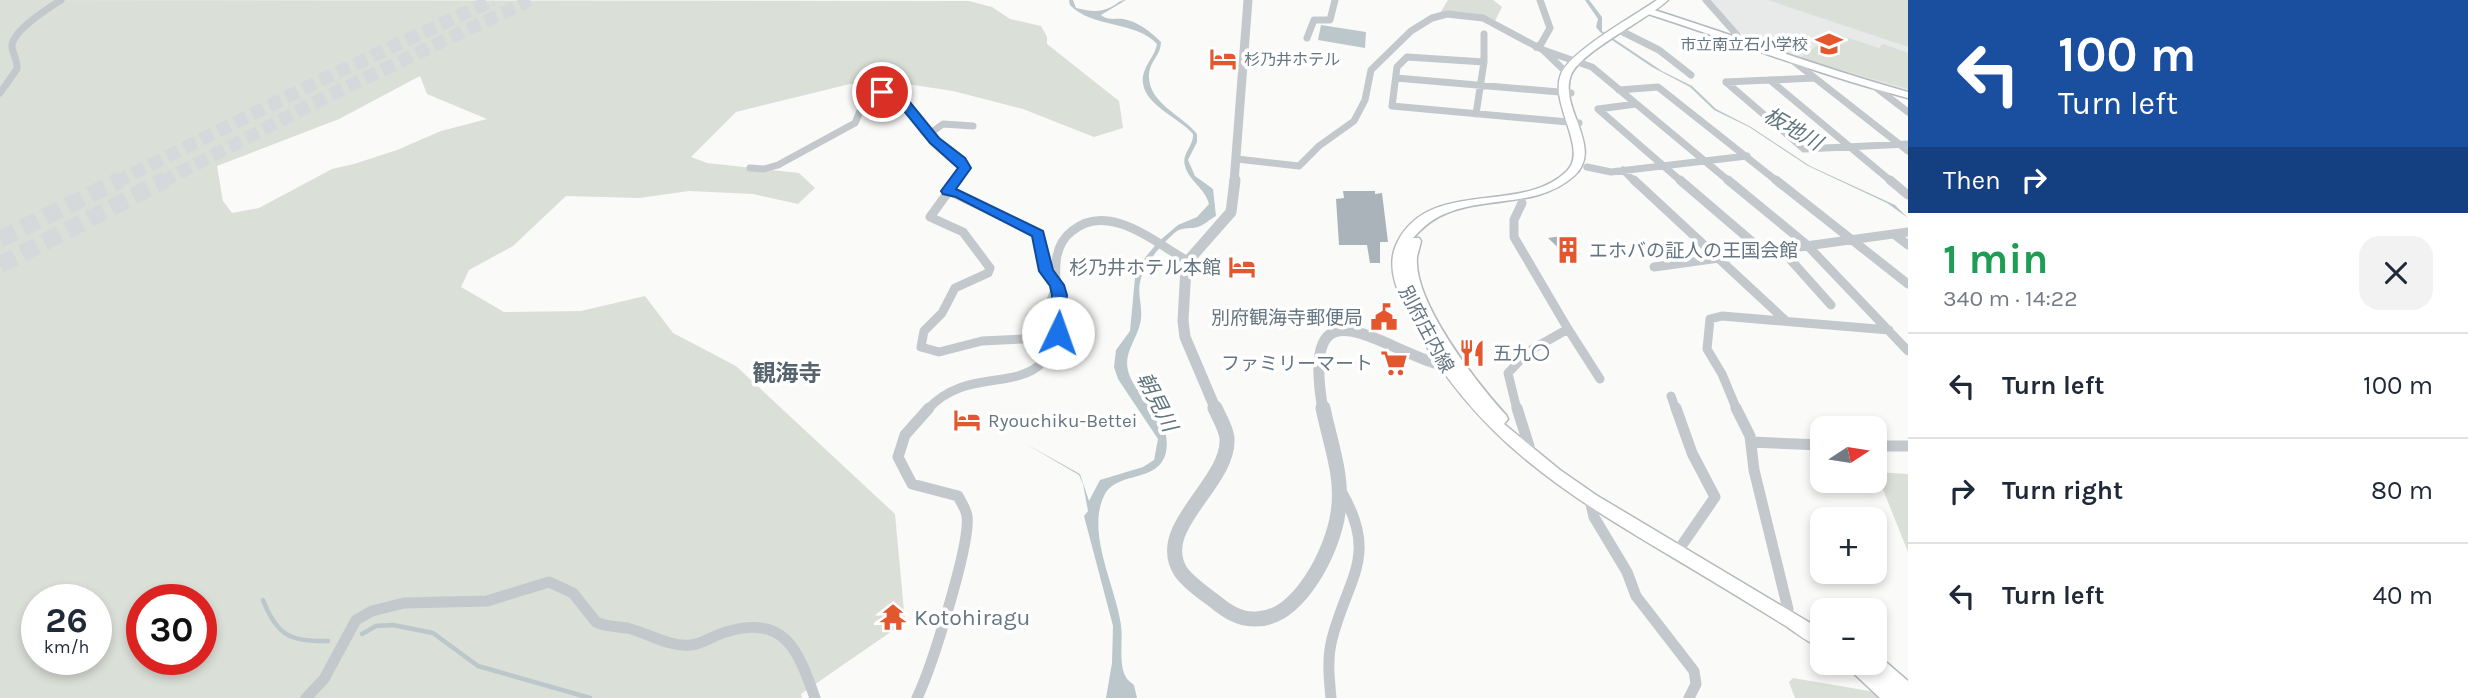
<!DOCTYPE html>
<html lang="en">
<head>
<meta charset="utf-8">
<style>
  :root { --surface:#fff; --page:#f2f2f3; --text:#1f2937; --muted:#747a83; --line:#e0e1e3 }
  body { margin:0; font-family:Karla,"Noto Sans JP",sans-serif; background:var(--page); color:var(--text); height:100vh; display:flex; flex-direction:column; font-size:26px; white-space:nowrap }
  * { box-sizing:border-box; margin:0 }
  p { font-size:23px; color:var(--muted) }
  .icon { flex:none; width:38px; height:38px; fill:none; stroke:currentColor; stroke-width:2; stroke-linecap:round; stroke-linejoin:round }
  .map { position:relative; flex:1; overflow:hidden }
  .panel { display:flex; flex-direction:column; background:var(--surface); width:560px }
  .panel>* { flex:none }
  .hud { background:#1a4fa0; color:#fff; overflow:hidden }
  .needle { width:46px; rotate:78deg }
  .buttons { position:absolute; left:1810px; top:416px; display:grid; gap:14px }
  .buttons a { display:grid; place-items:center; width:77px; height:77px; border-radius:14px; background:var(--surface); box-shadow:0 4px 10px #0003; font-size:35px }
  .speed { position:absolute; left:21px; top:584px; display:flex; gap:14px; font-size:35px; font-weight:700; text-align:center }
  .speed>* { display:grid; place-content:center; width:91px; height:91px; border-radius:50%; background:var(--surface); box-shadow:0 4px 10px #0003; line-height:1 }
  .speed small { font-size:18px; font-weight:400 }
  .speed .limit { border:10px solid #d22; background:#fff; color:#111 }
  .pin { position:absolute; display:grid; place-items:center; width:60px; height:60px; color:#fff; margin:-30px; border:4px solid #fff; border-radius:50%; box-shadow:0 2px 7px #0007 }
  .me { position:absolute; width:77px; margin:-38px; rotate:3deg; stroke-linejoin:round; filter:drop-shadow(0 0 5px #0008) }
  .turn { display:flex; align-items:center; gap:24px; height:147px; padding:0 35px; font-size:32px }
  .turn .icon { width:91px; height:91px; stroke-width:2.5 }
  .turn b { display:block; font-size:49px; line-height:60px }
  .then { display:flex; align-items:center; height:66px; padding:0 35px; background:#0003; gap:14px; font-size:26px }
  .round { display:grid; place-items:center; flex:none; width:74px; height:74px; border-radius:21px; background:var(--page) }
  .overview { display:flex; align-items:center; justify-content:space-between; height:119px; padding:0 35px }
  h1 { font-size:42px; font-weight:700; line-height:52px; color:#1e9e55 }
  ul { padding:0; list-style:none }
  li { display:flex; align-items:center; gap:21px; height:105px; padding:0 35px; border-top:2px solid var(--line) }
  li div { flex:1 }
  li b { display:block; font-size:26px }
  li em { font-style:normal }
  main { display:flex; flex:1; min-height:0 }
  .map>svg:first-child { display:block }
  .built { fill:#e8e9e9 }
  .green { fill:#dadfd7; fill-rule:evenodd }
  .water { fill:#bbc7cb }
  .lines { fill:none; stroke-linecap:round; stroke-linejoin:round }
  .stream { stroke:#bbc7cb; stroke-width:4.5 }
  .building { fill:#aab3b9 }
  .motorway-tunnel-far1 { stroke:#d5d9db; stroke-width:13; stroke-dasharray:13 6; stroke-linecap:butt }
  .motorway-tunnel { stroke:#d5d9db; stroke-width:17; stroke-dasharray:17 8; stroke-linecap:butt }
  .secondary-casing { stroke:#b3babf; stroke-width:3 }
  .primary-casing { stroke:#b5babe; stroke-width:3 }
  .minor-far2 { stroke:#c3c8cc; stroke-width:7 }
  .minor-far1 { stroke:#c3c8cc; stroke-width:9 }
  .minor { stroke:#c3c8cc; stroke-width:11 }
  .tertiary-far2 { stroke:#c3c8cc; stroke-width:9 }
  .tertiary-far1 { stroke:#c3c8cc; stroke-width:11 }
  .tertiary { stroke:#c3c8cc; stroke-width:15 }
  .secondary { fill:#fff; fill-rule:evenodd }
  .primary { fill:#fff; fill-rule:evenodd }
  .route { fill:#1a73e8; stroke:#114b97; stroke-width:2 }
  .labels { text-anchor:middle; stroke-width:7; stroke-linejoin:round; paint-order:stroke }
  .far-poi-label { font-size:16px; fill:#657683; stroke:#fff; text-anchor:end }
  .poi-label { font-size:19px; fill:#657683; stroke:#fff; text-anchor:start }
  .street-label { font-size:19px; fill:#657683; stroke:#fff }
  .water-label { font-size:21px; font-style:italic; fill:#60757c; stroke:#fff }
  .quarter-label { font-size:23px; font-weight:bold; fill:#57646e; stroke:#fff }
  .near-poi-label { font-size:23px; fill:#657683; stroke:#fff; text-anchor:start }
</style>
</head>
<body>
<main>
<div class="map">
<svg width="1908" height="698" viewBox="0 0 1908 698">
  <rect width="100%" height="100%" fill="#fafaf8"/>
  <path class="built" d="M1709,0H1767L1908,47V92L1750,41L1725,20Z"/>
  <path class="green" d="M0,0L969,1L992,7L1010,19L1041,26L1047,37V44L1119,101L1123,128L1094,137L1023,109L953,91L900,83L850,84L736,112L691,157L707,163L799,173L815,188L798,204L753,194L689,191L639,198L566,196L513,246L469,270L461,287L504,312L581,311L645,296L673,333L736,366L895,514L905,622L801,694L802,698H0ZM420,76L427,94L487,119L441,131L397,150L354,164L332,169L259,208L232,213L223,201L217,166L339,119ZM37,600H96V660H37ZM142,600H201V660H142Z
    M1448,0H1493L1502,7L1495,21L1440,13Z
    M1767,0H1908V47Z
    M1834,33L1879,48L1883,44L1908,53V89L1800,58Z
    M1876,472L1908,474V552Z
    M1793,678L1875,692L1880,698H1795L1789,682Z"/>
  <path class="water" d="M1073,0L1076,8C1088,11 1100,13 1111,7C1118,4 1118,0 1126,0L1101,15C1109,21 1114,18 1123,19C1137,21 1151,32 1161,42C1161,55 1150,61 1149,74C1147,103 1182,115 1197,134V142L1188,160L1195,176L1213,189L1216,216C1210,219 1204,225 1198,227C1191,229 1184,227 1177,231C1163,242 1144,264 1140,282C1137,296 1144,309 1140,324C1135,344 1120,356 1131,379C1144,405 1172,420 1166,452C1159,484 1116,470 1104,496C1086,533 1116,587 1121,625C1123,640 1119,659 1124,673C1126,679 1129,681 1134,685L1137,698H1106L1112,663L1113,626L1084,516L1088,511L1083,484L1079,475L1026,444L1080,474L1089,501L1100,480L1143,467L1154,460L1158,439L1118,379L1114,367L1116,350L1130,331L1135,278L1144,259L1158,242L1178,225L1197,217L1209,204C1205,188 1189,181 1185,166C1181,154 1194,146 1193,134C1179,117 1139,104 1143,76C1145,64 1155,56 1157,44C1135,20 1093,29 1070,5L1069,0Z
    M1585,0H1589L1602,17V31L1662,71L1692,86L1716,109L1751,127L1810,166L1895,205L1908,218L1887,203L1808,166L1749,127L1714,110L1690,87L1652,67L1600,32L1596,27L1598,19Z
    M1321,25L1366,32L1365,48L1318,40Z"/>
  <g class="lines">
    <path class="stream" d="M263,600C277,636 291,642 328,641
      M362,634L376,626L393,625L433,633L478,666L590,698"/>
  </g>
  <path class="building" d="M1343,191H1375V194L1382,193L1388,242H1380V263H1370L1367,245H1339L1336,199L1344,198Z
    M1562,236L1580,254L1567,256L1548,238Z"/>
  <g class="lines">
    <path class="motorway-tunnel-far1" d="M116,182L319,81L493,0
      M162,182L330,95L530,0"/>
    <path class="motorway-tunnel" d="M0,239L120,180
      M0,265L165,180"/>
    <defs>
      <path id="secondary" d="M1645,9H1651C1737,36 1821,68 1908,92V98C1819,75 1733,41 1645,13Z"/>
      <path id="primary" d="M1657,0H1668C1647,20 1581,51 1571,75C1558,108 1605,148 1574,176C1538,208 1488,196 1447,213C1433,218 1423,227 1413,238H1419L1421,241C1420,246 1418,252 1417,257C1413,302 1477,383 1506,415L1508,419L1504,424L1560,470L1596,495L1822,630V648C1809,643 1797,634 1786,626C1766,614 1747,602 1727,590C1600,512 1487,460 1413,323C1401,300 1384,269 1397,243C1430,177 1521,216 1567,171C1589,149 1549,104 1561,74C1572,50 1634,16 1657,0Z
        M1874,655L1880,657L1908,681V698H1880L1849,669L1846,663H1874Z"/>
    </defs>
    <use href="#secondary" class="secondary-casing"/>
    <use href="#primary" class="primary-casing"/>
    <path class="minor-far2" d="M1706,0L1737,35L1735,39
      M1621,31L1659,50L1691,75
      M1307,38L1314,20H1330L1335,0
      M1536,47L1541,44L1550,28L1540,0
      M1543,50L1567,73
      M1792,60L1908,151
      M1484,62L1407,57L1397,67L1392,106L1579,123
      M1396,78L1571,93
      M1770,80L1892,182
      M1726,82L1804,149L1908,144
      M1726,82L1814,78
      M1874,86L1908,112
      M1619,90L1658,87L1778,182
      M0,93L17,69C18,60 13,55 12,47C11,31 49,8 61,0
      M1636,104L1598,109L1682,182
      M1476,114L1484,62V34
      M929,134L943,124L973,126
      M1237,159L1299,166L1319,146L1354,121L1365,100L1371,70L1411,31L1432,18L1447,14L1483,18L1543,50L1592,67L1730,182
      M1587,167L1611,172L1747,156
      M750,168L764,169L778,165L855,123L864,102L876,94L886,93L902,100L933,139L962,163L965,168L956,182
      M1623,170L1635,182"/>
    <path class="minor-far1" d="M1634,180L1786,321
      M1680,180L1763,251
      M1728,180L1807,245L1908,351
      M1776,180L1908,284
      M1890,180L1908,195
      M949,191L1038,234L1046,271L1057,285L1043,321L1034,333L1023,339L982,341L939,352L921,347L924,331L942,313L955,288L988,273L990,268L963,232L930,217Z
      M949,191L958,180
      M1895,235L1908,245
      M1780,248L1831,305
      M1654,267L1908,232
      M1568,329L1600,379
      M1671,396L1676,410
      M927,410C965,368 1014,391 1043,362C1079,325 1034,260 1072,231C1109,201 1155,243 1188,261
      M1517,410L1508,373L1529,351L1568,329L1514,237V220L1522,203
      M1737,410L1722,374L1707,349L1710,319L1722,316L1889,330"/>
    <path class="minor" d="M1517,408L1529,446
      M1676,408L1692,453L1715,497L1682,545
      M1736,408L1750,436L1754,470L1788,609
      M1751,442L1822,445
      M1874,446H1908
      M1590,500L1594,517L1627,572L1636,596L1694,671L1696,684L1689,698
      M306,698L324,679L356,620L372,611L404,603L487,601L549,582L573,593L596,622C606,627 617,626 627,628C648,633 668,647 690,645C703,644 714,635 726,632C785,614 798,650 815,698
      M917,698C931,669 971,544 967,516C966,509 961,502 958,496L912,484L898,457L905,435L929,408
      M1331,698C1329,678 1327,658 1332,639C1348,577 1379,556 1341,491"/>
    <path class="tertiary-far2" d="M1234,182L1248,0"/>
    <path class="tertiary-far1" d="M1216,410L1185,337L1183,321L1186,267L1188,261L1231,212L1235,180
      M1323,410C1298,266 1391,360 1453,367"/>
    <path class="tertiary" d="M1215,408C1219,417 1226,428 1227,438C1230,484 1152,527 1181,572C1189,583 1202,592 1213,600C1225,610 1239,620 1256,619C1299,619 1333,550 1338,513C1344,477 1330,443 1323,408"/>
    <use href="#secondary" class="secondary"/>
    <use href="#primary" class="primary"/>
  </g>
  <path class="route" d="M882,89L905,96L939,138L965,158L971,168L956,189L1043,231L1053,270L1064,285L1067,295L1063,337L1058,338L1050,333L1052,295L1050,286L1039,271L1032,236L956,197L943,194L941,191L958,168L930,143L896,101L878,95V90Z"/>
  <defs>
    <symbol id="school-bare" viewBox="-9 -9 18 18"><path d="M0-5L7-2L0 1L-7-2ZM-4 1L0 2.5L4 1V4Q0 6-4 4Z" fill="#e4572e" stroke="#fff" stroke-width="2.5" paint-order="stroke"/></symbol>
    <symbol id="hotel-bare" viewBox="-9 -9 18 18"><path d="M-6-4.5h1.5V1H6V5H4.5V3h-9V5H-6ZM-4 0a1.8 1.8 0 1 1 3.6 0ZM.5 0V-2.5h3Q6-2.5 6 0Z" fill="#e4572e" stroke="#fff" stroke-width="2.5" paint-order="stroke"/></symbol>
    <symbol id="building-bare" viewBox="-9 -9 18 18"><path d="M-4-6H4V6H1V3H-1V6H-4ZM-2.5-4.3h1.7v1.8h-1.7ZM.8-4.3h1.7v1.8H.8ZM-2.5-1h1.7V.8h-1.7ZM.8-1h1.7V.8H.8Z" fill="#e4572e" stroke="#fff" stroke-width="2.5" paint-order="stroke"/></symbol>
    <symbol id="civic-bare" viewBox="-9 -9 18 18"><path d="M-.6-6.5H3V-4.5H.6V-3L4-1V1h2V6H-6V1h2V-1L-.6-3ZM-1.2 2.5V6h2.4V2.5Z" fill="#e4572e" stroke="#fff" stroke-width="2.5" paint-order="stroke"/></symbol>
    <symbol id="restaurant-bare" viewBox="-9 -9 18 18"><path d="M-5-6h1v4h1v-4h1v4h1v-4h1v5L-1.5 .5V6h-2V.5L-5-1ZM5-6V6H3V1.5H1.5Q1.5-4 5-6Z" fill="#e4572e" stroke="#fff" stroke-width="2.5" paint-order="stroke"/></symbol>
    <symbol id="supermarket-bare" viewBox="-9 -9 18 18"><path d="M-6-5.5h2.5l.6 2H6L4.5 2H-2.5L-4.4-4H-6ZM-1.5 3.2a1.3 1.3 0 1 0 .1 0ZM3 3.2a1.3 1.3 0 1 0 .1 0Z" fill="#e4572e" stroke="#fff" stroke-width="2.5" paint-order="stroke"/></symbol>
    <symbol id="temple-bare" viewBox="-9 -9 18 18"><path d="M0-6L5-2H3V0L6.5 2.5H4V6H1.5V3h-3V6H-4V2.5H-6.5L-3 0V-2H-5Z" fill="#e4572e" stroke="#fff" stroke-width="2.5" paint-order="stroke"/></symbol>
  </defs>
  <g fill-rule="evenodd">
    <use href="#school-bare" x="1810" y="25" width="38" height="38"/>
    <use href="#hotel-bare" x="1204" y="40" width="38" height="38"/>
    <use href="#building-bare" x="1549" y="231" width="38" height="38"/>
    <use href="#hotel-bare" x="1223" y="248" width="38" height="38"/>
    <use href="#civic-bare" x="1365" y="298" width="38" height="38"/>
    <use href="#restaurant-bare" x="1453" y="334" width="38" height="38"/>
    <use href="#supermarket-bare" x="1375" y="344" width="38" height="38"/>
    <use href="#hotel-bare" x="948" y="401" width="38" height="38"/>
    <use href="#temple-bare" x="874" y="598" width="38" height="38"/>
  </g>
  <g class="labels">
    <g class="far-poi-label">
      <text x="1808" y="50">市立南立石小学校</text>
      <text x="1244" y="65" text-anchor="start">杉乃井ホテル</text>
    </g>
    <g class="poi-label">
      <text x="1589" y="257">エホバの証人の王国会館</text>
      <text x="1221" y="274" text-anchor="end">杉乃井ホテル本館</text>
      <text x="1363" y="324" text-anchor="end">別府観海寺郵便局</text>
      <text x="1493" y="360">五九〇</text>
      <text x="1373" y="370" text-anchor="end">ファミリーマート</text>
      <text x="988" y="427">Ryouchiku-Bettei</text>
    </g>
    <g class="street-label">
      <text transform="translate(1427 329) rotate(62)" y="7">別府庄内線</text>
    </g>
    <g class="water-label">
      <text transform="translate(1793 129) rotate(30)" y="7">板地川</text>
      <text transform="translate(1157 402) rotate(63)" y="7">朝見川</text>
    </g>
    <g class="quarter-label">
      <text x="787" y="381">観海寺</text>
    </g>
    <g class="near-poi-label">
      <text x="914" y="625">Kotohiragu</text>
    </g>
  </g>
</svg>
<div class="buttons">
<a><svg class="needle" viewBox="-14 -14 28 28"><path d="M0-13l5 13h-10z" fill="#e53935"/><path d="M0 13l5-13h-10z" fill="#747a83"/></svg></a>
<a>+</a>
<a>−</a>
</div>
<div class="speed"><div>26<small>km/h</small></div><div class="limit">30</div></div>
<div class="pin" style="left:882px;top:92px;background:#d93025"><svg class="icon" aria-label="arrive" viewBox="0 0 24 24"><path d="M6 21V4h12l-3 4 3 4H6"/></svg></div>
<svg class="me" style="left:1058px;top:333px" viewBox="-20 -20 40 40"><circle r="19" fill="#fff"/><path d="M0-13L10 11 0 6-10 11z" fill="#1a73e8"/></svg>
</div>
<section class="panel">
<div class="hud">
<div class="turn"><svg class="icon" aria-label="left" viewBox="0 0 24 24"><path d="M17 20v-9H6M10 6l-5 5 5 5"/></svg><div><b>100 m</b>Turn left</div></div>
<div class="then">Then<svg class="icon" aria-label="right" viewBox="0 0 24 24"><path d="M7 20v-9h11M14 6l5 5-5 5"/></svg></div>
</div>
<div class="overview"><div><h1>1 min</h1><p>340 m · 14:22</p></div><a class="round"><svg class="icon" aria-label="close" viewBox="0 0 24 24"><path d="M6 6l12 12M18 6L6 18"/></svg></a></div>
<ul>
<li><svg class="icon" aria-label="left" viewBox="0 0 24 24"><path d="M17 20v-9H6M10 6l-5 5 5 5"/></svg><div><b>Turn left</b></div><em>100 m</em></li>
<li><svg class="icon" aria-label="right" viewBox="0 0 24 24"><path d="M7 20v-9h11M14 6l5 5-5 5"/></svg><div><b>Turn right</b></div><em>80 m</em></li>
<li><svg class="icon" aria-label="left" viewBox="0 0 24 24"><path d="M17 20v-9H6M10 6l-5 5 5 5"/></svg><div><b>Turn left</b></div><em>40 m</em></li>
</ul>
</section>
</main>
</body>
</html>
